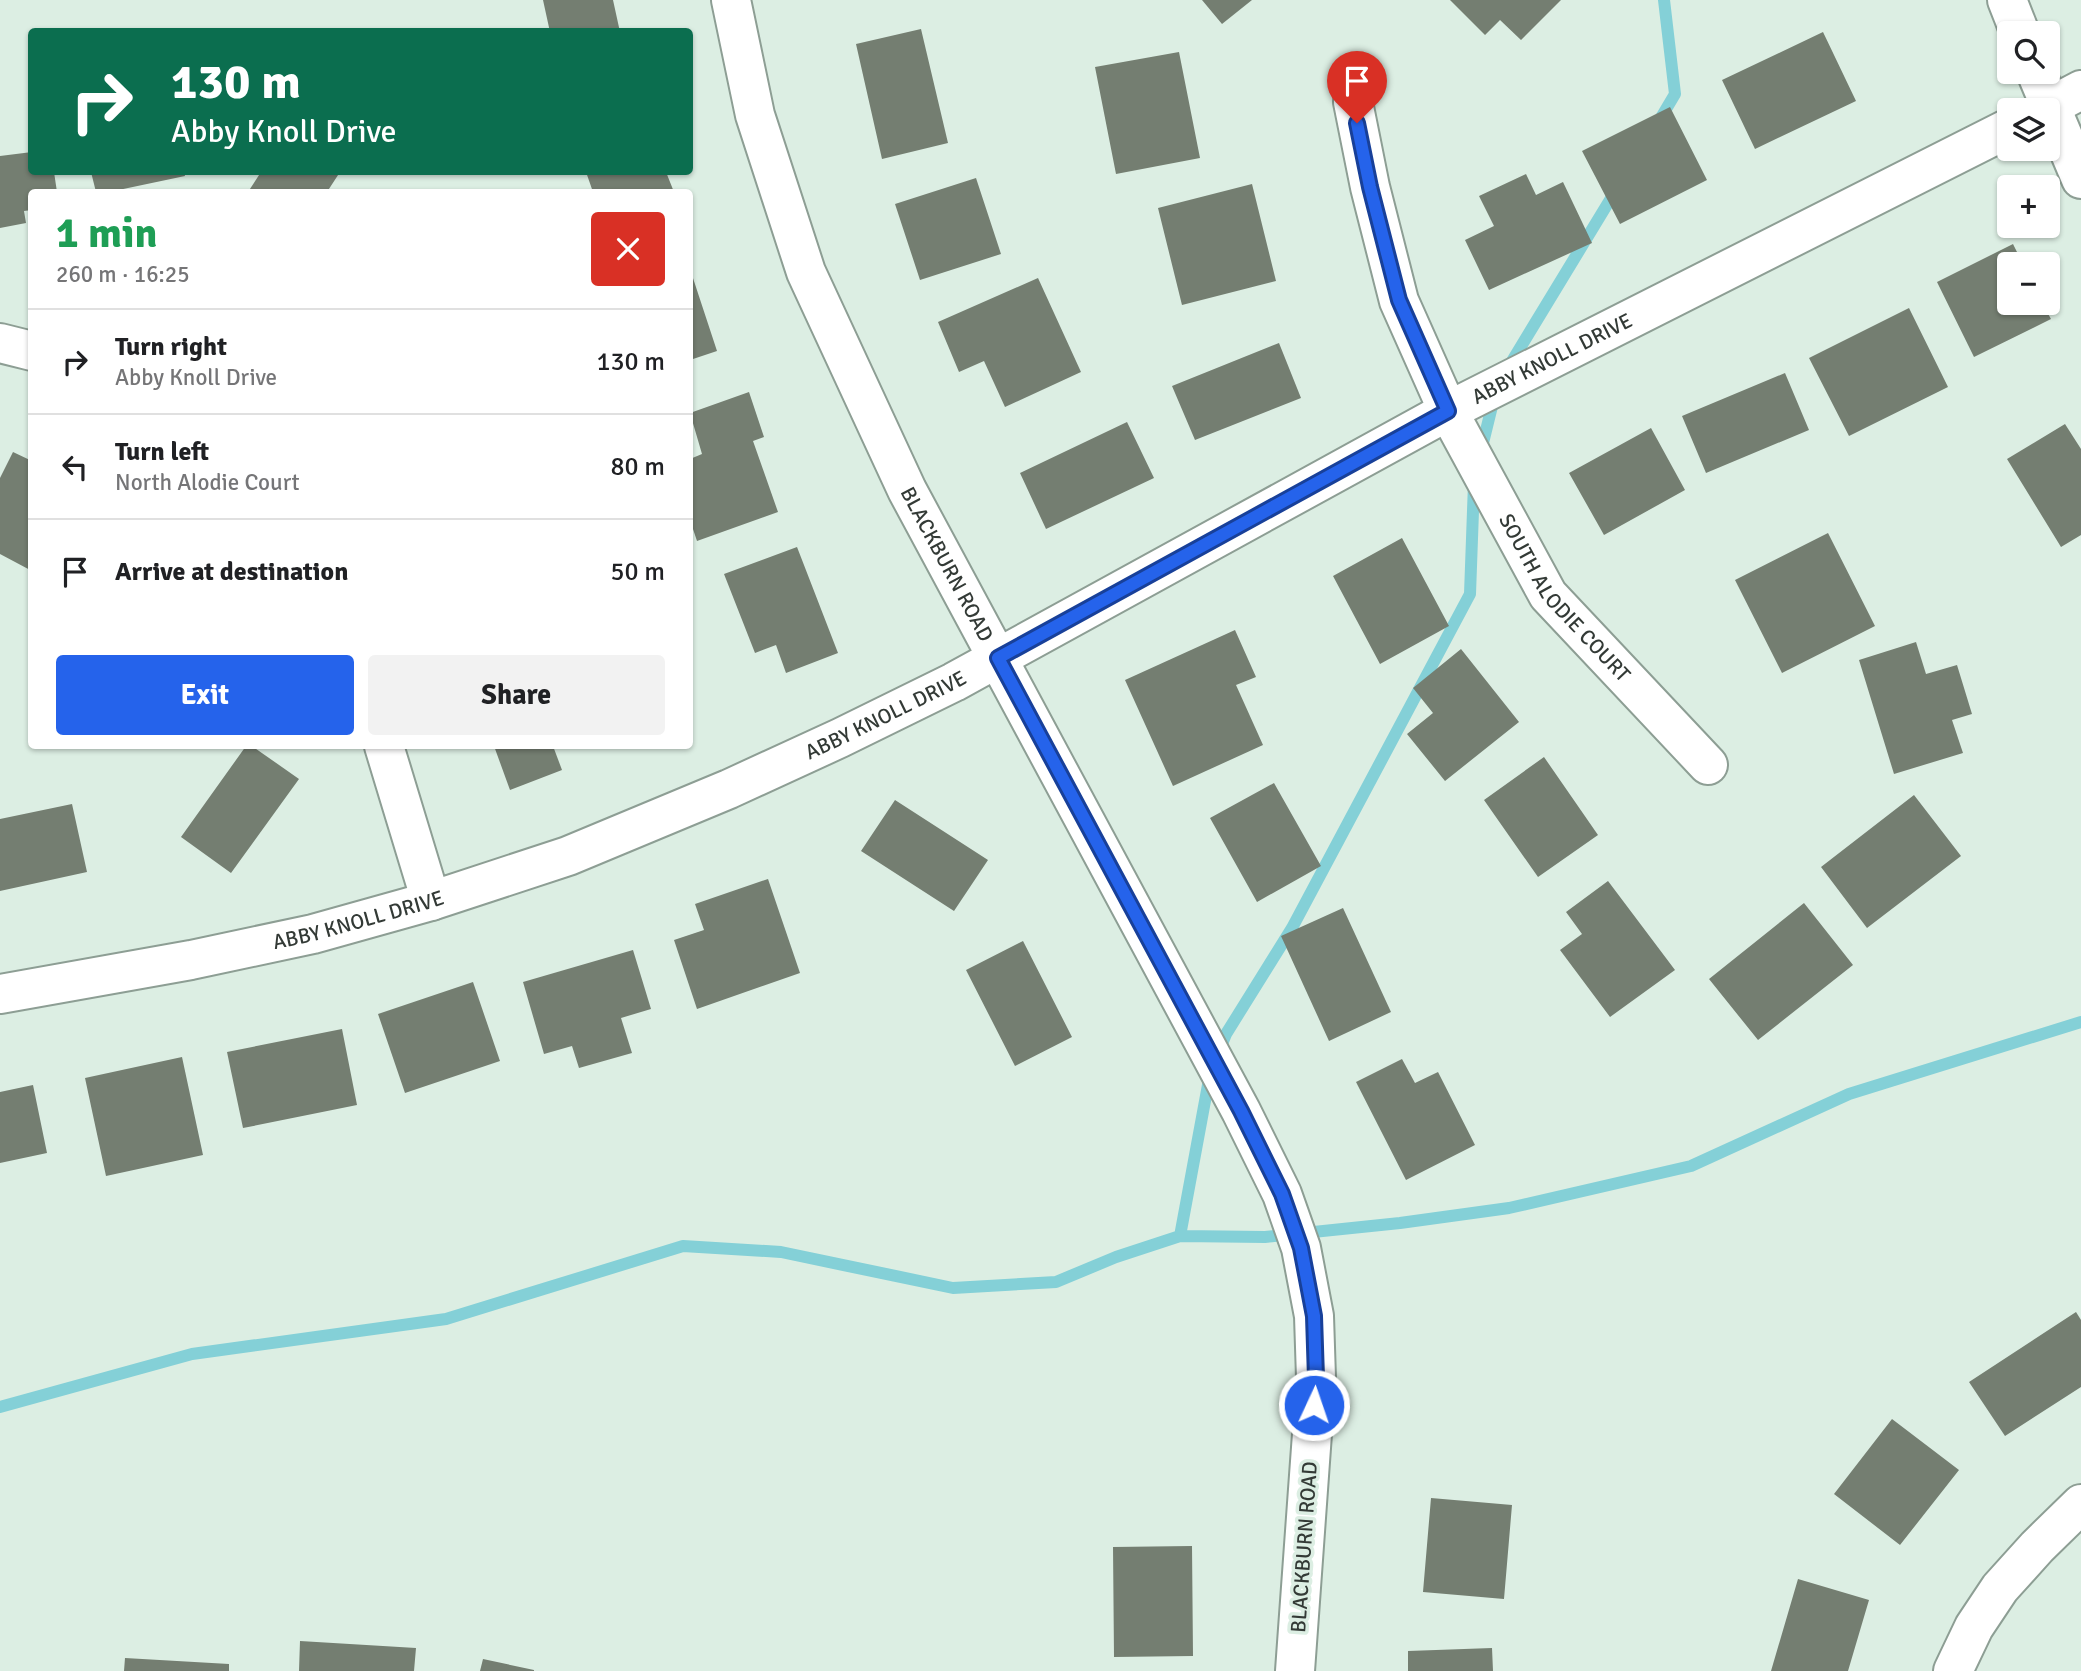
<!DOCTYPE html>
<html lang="en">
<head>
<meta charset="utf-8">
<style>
  :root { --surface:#fff; --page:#f2f2f2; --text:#202124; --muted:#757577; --line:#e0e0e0; --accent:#2563eb }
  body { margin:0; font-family:Signika,sans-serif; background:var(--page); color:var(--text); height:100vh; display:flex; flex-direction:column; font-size:26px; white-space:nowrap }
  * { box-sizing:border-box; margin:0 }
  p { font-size:23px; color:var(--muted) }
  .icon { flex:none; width:38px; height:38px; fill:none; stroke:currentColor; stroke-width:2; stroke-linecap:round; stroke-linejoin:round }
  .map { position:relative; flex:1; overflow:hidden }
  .sheet { position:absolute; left:28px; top:189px; width:665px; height:560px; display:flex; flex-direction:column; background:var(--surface); border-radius:7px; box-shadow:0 2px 5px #0004 }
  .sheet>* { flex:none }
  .guide { position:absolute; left:28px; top:28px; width:665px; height:147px; border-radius:7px; box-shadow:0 2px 5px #0004; background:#0b6e4f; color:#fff; overflow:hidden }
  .fabs { position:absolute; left:1997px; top:21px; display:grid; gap:14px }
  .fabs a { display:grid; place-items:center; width:63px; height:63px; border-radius:7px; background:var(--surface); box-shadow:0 2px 5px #0004; font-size:35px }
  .pin { position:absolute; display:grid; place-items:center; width:60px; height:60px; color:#fff; margin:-72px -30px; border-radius:50% 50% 50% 0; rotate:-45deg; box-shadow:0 0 7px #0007 }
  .pin .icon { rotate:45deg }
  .me { position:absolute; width:77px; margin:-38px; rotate:3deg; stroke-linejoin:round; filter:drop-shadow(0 0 5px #0008) }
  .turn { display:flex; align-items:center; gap:24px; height:147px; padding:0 28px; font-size:32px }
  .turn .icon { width:91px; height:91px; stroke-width:2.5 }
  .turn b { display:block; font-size:49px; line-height:60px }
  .round { display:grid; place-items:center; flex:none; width:74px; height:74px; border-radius:7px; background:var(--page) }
  .head { display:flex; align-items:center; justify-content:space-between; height:119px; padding:0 28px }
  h1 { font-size:42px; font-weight:800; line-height:52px; color:#1e9e55 }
  .primary-button { display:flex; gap:14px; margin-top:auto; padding:14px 28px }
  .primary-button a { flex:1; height:80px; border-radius:7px; background:var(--accent); color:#fff; font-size:28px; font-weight:800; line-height:80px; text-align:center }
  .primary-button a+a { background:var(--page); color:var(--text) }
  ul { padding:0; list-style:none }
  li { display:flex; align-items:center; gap:21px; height:105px; padding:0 28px; border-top:2px solid var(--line) }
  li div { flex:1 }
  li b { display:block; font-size:26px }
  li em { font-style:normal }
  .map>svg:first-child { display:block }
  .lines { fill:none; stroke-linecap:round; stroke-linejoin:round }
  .stream { stroke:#84d0d7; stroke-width:12 }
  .building { fill:#747e71 }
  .minor-casing { stroke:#8d9e94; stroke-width:42 }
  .minor { stroke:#fff; stroke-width:38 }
  .route-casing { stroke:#184099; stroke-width:18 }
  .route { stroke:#2563eb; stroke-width:12 }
  .labels { text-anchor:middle; stroke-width:7; stroke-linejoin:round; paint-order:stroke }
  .street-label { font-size:21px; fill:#333a36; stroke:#dceee3 }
</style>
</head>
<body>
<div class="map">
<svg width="2081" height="1671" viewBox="0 0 2081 1671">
  <rect width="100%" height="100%" fill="#dceee3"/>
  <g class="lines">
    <path class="stream" d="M1659,121L1675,94L1664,0
      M1506,371L1616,190
      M1481,451L1494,398
      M1218,1054L1226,1034L1292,928L1470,594L1474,483
      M1180,1236L1210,1074
      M0,1407L192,1354L446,1319L683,1246L781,1252L953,1288L1056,1282L1116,1257L1180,1236L1265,1237L1400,1223L1509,1208L1691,1166L1849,1094L2081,1022"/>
  </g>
  <path class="building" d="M543,0H613L620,32H550Z
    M1202,0H1252L1222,24Z
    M1450,0H1561L1521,40L1500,20L1485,35Z
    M921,29L948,143L882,159L856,44Z
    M1823,32L1856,101L1755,149L1722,80Z
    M1179,52L1200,158L1116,174L1095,67Z
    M1670,107L1707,180L1620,224L1582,151Z
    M32,152V172H54L57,192H32V210L24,211L26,223L0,228V156Z
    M91,172H184L185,176L109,192H96Z
    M261,172H340L327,192H248Z
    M586,172H666L674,192H593Z
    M1526,174L1536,195L1563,182L1592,243L1489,290L1465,240L1494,226L1479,196Z
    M976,178L1001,254L920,280L895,204Z
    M1252,184L1276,281L1182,305L1158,208Z
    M2013,244L2023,264H2009V303H2042L2051,319L1974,357L1937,282Z
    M690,269L717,351L690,360Z
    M1038,278L1081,372L1005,407L984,361L959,372L938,322Z
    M1909,308L1948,387L1849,436L1809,358Z
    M1279,343L1301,398L1195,440L1172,386Z
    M1785,373L1809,430L1706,473L1682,416Z
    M749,392L764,437L753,441L778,512L697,541L690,520V459L702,454L690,413Z
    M1127,422L1154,478L1046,529L1020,473Z
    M2065,424L2081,449V535L2061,547L2007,459Z
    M1651,428L1685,490L1604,535L1569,473Z
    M13,452L32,461V571L0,554V478Z
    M1828,533L1875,626L1782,673L1735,580Z
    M1402,538L1449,626L1380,664L1333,576Z
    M797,547L838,653L786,673L776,645L755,653L724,574Z
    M1235,630L1256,677L1236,685L1263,745L1173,786L1125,680Z
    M1916,642L1926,674L1957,665L1972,714L1952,720L1963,753L1894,774L1859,660Z
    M1461,649L1519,722L1445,781L1407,734L1433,713L1413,688Z
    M246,746H252L299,779L231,873L181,837Z
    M494,746H553L562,770L510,790Z
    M1544,757L1598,835L1538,877L1484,800Z
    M1274,783L1321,866L1257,902L1210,818Z
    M1914,795L1961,856L1867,928L1821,867Z
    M895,800L988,860L954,911L861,851Z
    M72,804L87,872L0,891V819Z
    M768,879L800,973L697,1009L674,940L704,930L695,904Z
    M1608,881L1675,970L1610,1017L1560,950L1582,934L1566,912Z
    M1804,903L1853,965L1758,1040L1709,979Z
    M1343,908L1391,1012L1329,1041L1281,936Z
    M1023,941L1072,1037L1015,1066L966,970Z
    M633,950L651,1009L621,1018L632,1053L579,1068L572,1046L544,1054L523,982Z
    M473,982L500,1061L405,1093L378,1014Z
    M342,1029L357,1105L243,1128L227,1052Z
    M182,1057L203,1155L106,1176L85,1078Z
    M1402,1059L1415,1083L1438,1072L1475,1145L1406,1180L1356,1082Z
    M33,1085L47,1153L0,1163V1092Z
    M2076,1312L2081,1320V1387L2005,1436L1969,1382Z
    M1892,1419L1959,1470L1900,1545L1834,1494Z
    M1431,1498L1512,1505L1504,1599L1423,1592Z
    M1192,1546L1193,1656L1114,1657L1113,1547Z
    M1798,1579L1869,1600L1848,1671H1771Z
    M300,1641L416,1648L414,1671H299Z
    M1492,1648L1493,1671H1408V1651Z
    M125,1658L229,1664V1671H124Z
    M483,1659L534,1670V1671H480Z"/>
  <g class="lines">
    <defs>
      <g id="minor">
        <path id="s1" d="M731,0L755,115L806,272L907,490L1241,1111L1282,1194L1301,1248L1314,1316L1316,1378L1295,1671"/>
        <path d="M2007,0L2020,33"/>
        <path d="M2036,72L2081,179"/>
        <path id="s2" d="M1353,102L1370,187L1399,301L1448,411L1548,595L1708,765"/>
        <path d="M2043,110L2081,90"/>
        <path d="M0,343L32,351"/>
        <path d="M384,746L431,901"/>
        <path id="s3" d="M0,994L191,960L313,934L431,901L568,856L729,789L840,738L954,682L1448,411L2009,128"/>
        <path d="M1953,1671L1974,1627L2000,1588L2037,1547L2081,1504"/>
      </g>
    </defs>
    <use href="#minor" class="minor-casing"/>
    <use href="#minor" class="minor"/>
  </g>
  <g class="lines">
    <defs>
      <path id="route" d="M1314,1405L1316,1378L1314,1316L1301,1248L1282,1194L1241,1111L998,658L1448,411L1399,300L1370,187L1357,123"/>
    </defs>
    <use href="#route" class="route-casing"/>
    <use href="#route" class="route"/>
  </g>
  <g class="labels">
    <g class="street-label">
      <text dy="7" stroke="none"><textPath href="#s3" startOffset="1689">ABBY KNOLL DRIVE</textPath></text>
      <text dy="7" stroke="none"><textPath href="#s1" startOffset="607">BLACKBURN ROAD</textPath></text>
      <text dy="7" stroke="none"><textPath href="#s2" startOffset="546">SOUTH ALODIE COURT</textPath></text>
      <text dy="7" stroke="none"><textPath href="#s3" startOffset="933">ABBY KNOLL DRIVE</textPath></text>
      <text dy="7" stroke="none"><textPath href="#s3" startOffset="366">ABBY KNOLL DRIVE</textPath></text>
      <text transform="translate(1304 1547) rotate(-86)" y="7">BLACKBURN ROAD</text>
    </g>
  </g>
</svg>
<div class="fabs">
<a><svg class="icon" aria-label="search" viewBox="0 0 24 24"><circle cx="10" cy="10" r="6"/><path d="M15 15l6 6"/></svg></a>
<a><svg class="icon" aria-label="layers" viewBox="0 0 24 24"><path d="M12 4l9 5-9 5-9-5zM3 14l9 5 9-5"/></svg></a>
<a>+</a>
<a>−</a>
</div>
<div class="pin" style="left:1357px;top:123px;background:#d93025"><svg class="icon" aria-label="arrive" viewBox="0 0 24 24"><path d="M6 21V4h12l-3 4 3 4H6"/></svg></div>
<svg class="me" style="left:1314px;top:1405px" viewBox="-20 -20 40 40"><circle r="17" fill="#2563eb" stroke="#fff" stroke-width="3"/><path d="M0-11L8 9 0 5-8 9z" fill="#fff"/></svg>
<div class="guide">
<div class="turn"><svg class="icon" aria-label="right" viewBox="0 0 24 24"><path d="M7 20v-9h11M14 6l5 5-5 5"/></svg><div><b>130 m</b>Abby Knoll Drive</div></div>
</div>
<section class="sheet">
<div class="head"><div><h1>1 min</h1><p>260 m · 16:25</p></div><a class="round" style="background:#d93025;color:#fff"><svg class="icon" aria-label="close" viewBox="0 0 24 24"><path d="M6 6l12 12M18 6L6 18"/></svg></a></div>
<ul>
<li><svg class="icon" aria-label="right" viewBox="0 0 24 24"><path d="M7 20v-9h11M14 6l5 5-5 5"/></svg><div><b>Turn right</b><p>Abby Knoll Drive</p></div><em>130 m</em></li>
<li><svg class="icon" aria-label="left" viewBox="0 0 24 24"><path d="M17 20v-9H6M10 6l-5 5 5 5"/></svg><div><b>Turn left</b><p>North Alodie Court</p></div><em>80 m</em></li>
<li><svg class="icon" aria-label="arrive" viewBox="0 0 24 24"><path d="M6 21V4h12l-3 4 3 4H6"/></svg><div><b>Arrive at destination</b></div><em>50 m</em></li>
</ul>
<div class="primary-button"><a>Exit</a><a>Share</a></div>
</section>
</div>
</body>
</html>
